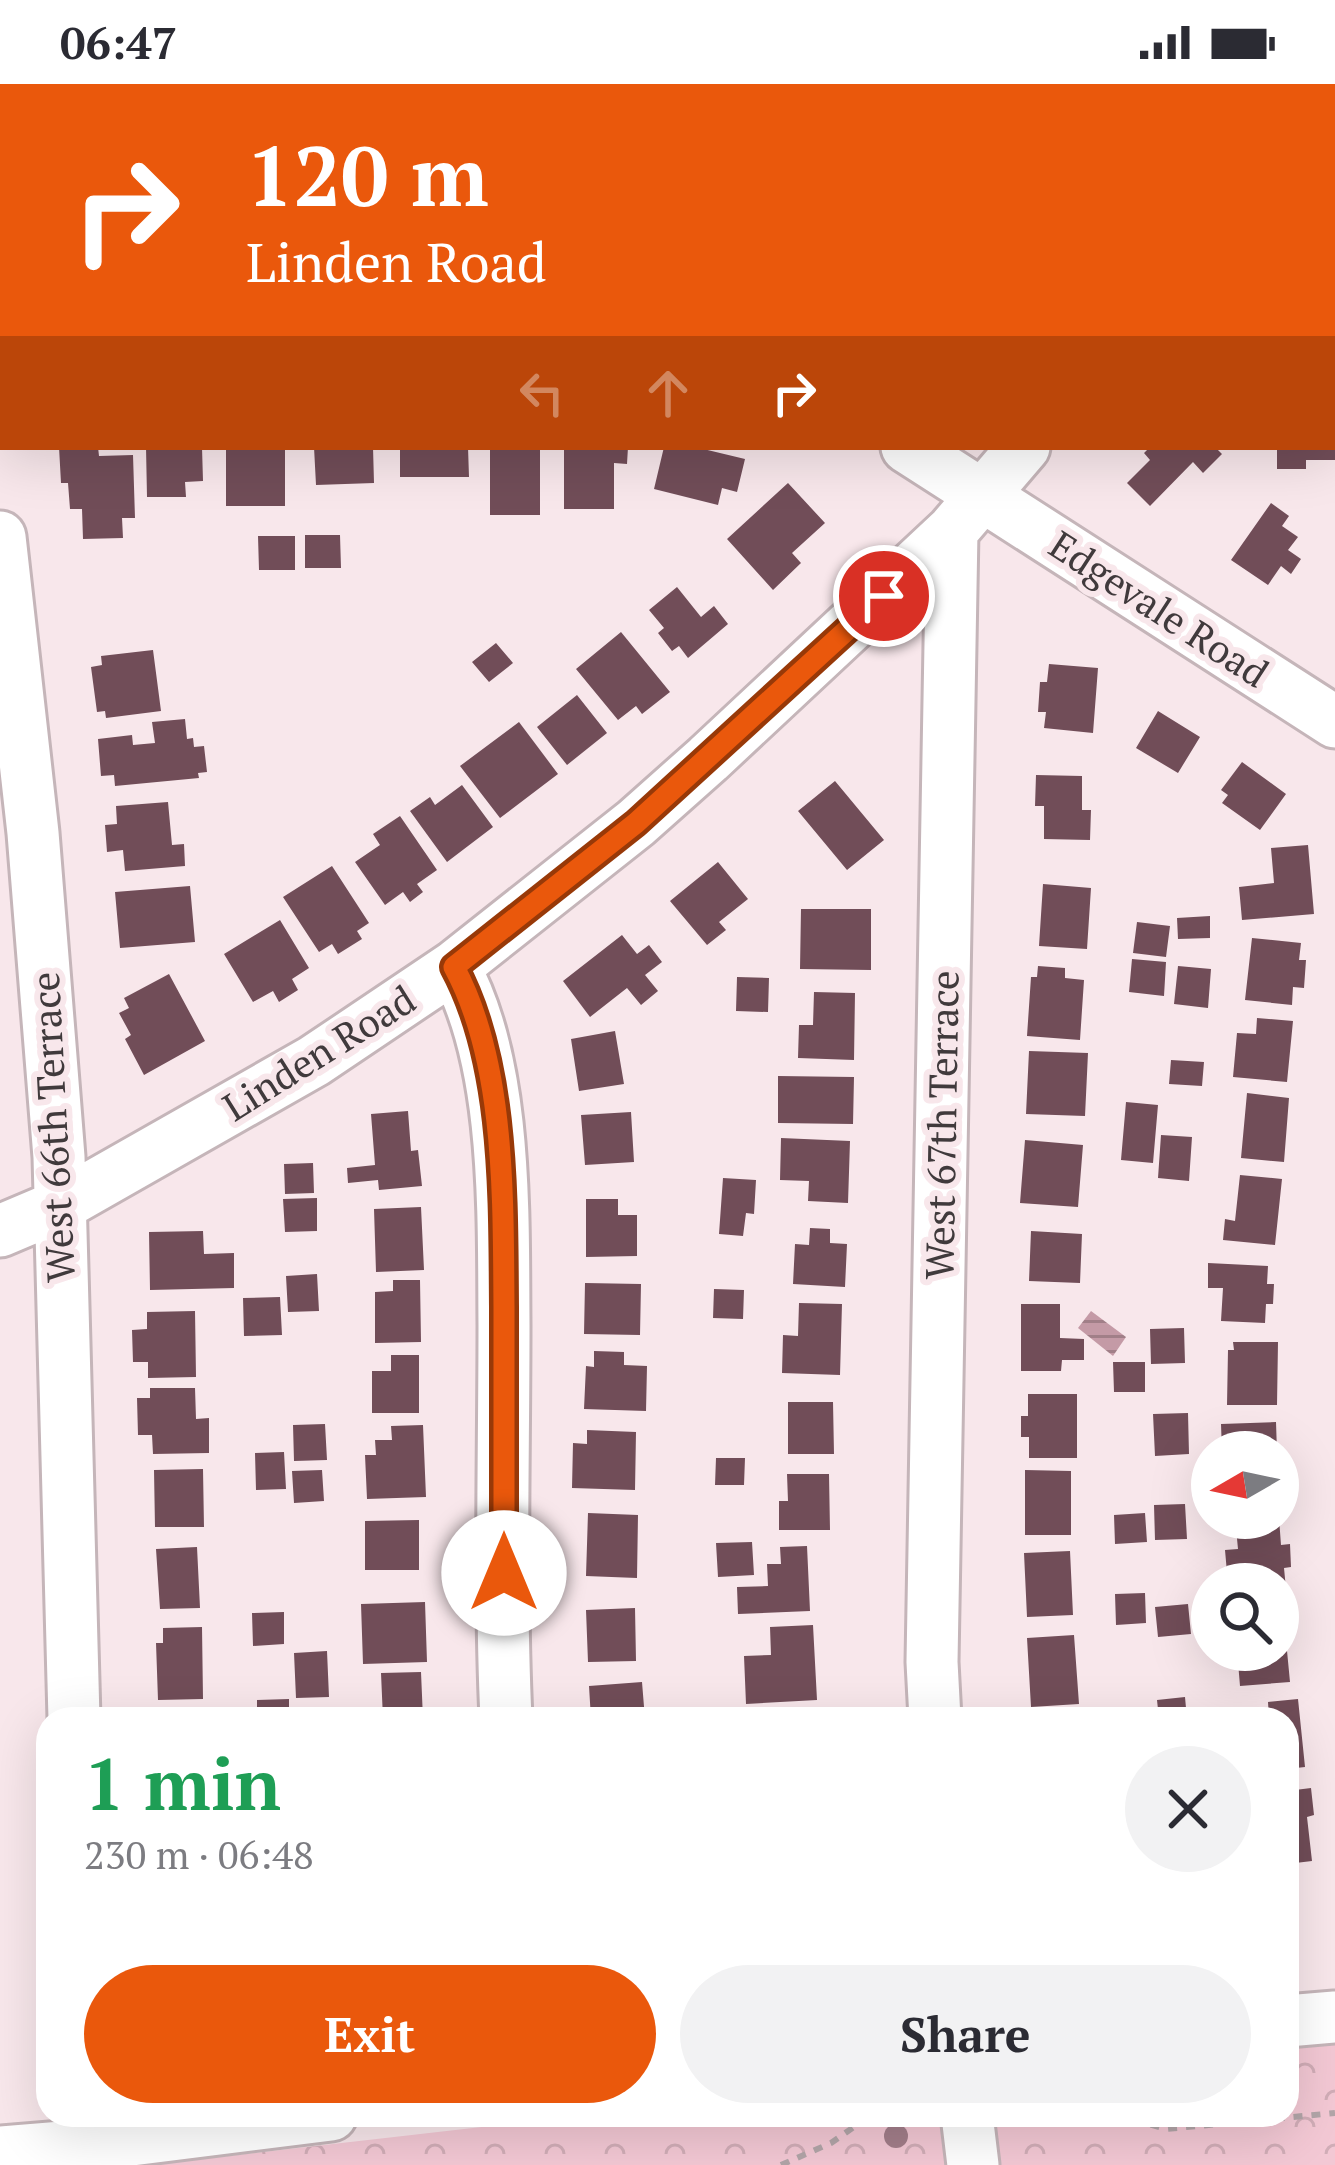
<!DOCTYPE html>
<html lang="en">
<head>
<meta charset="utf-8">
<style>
  :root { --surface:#fff; --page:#f2f2f3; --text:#2b2b33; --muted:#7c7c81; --accent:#ea580c }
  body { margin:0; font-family:"PT Serif",serif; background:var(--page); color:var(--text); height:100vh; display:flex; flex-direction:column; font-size:45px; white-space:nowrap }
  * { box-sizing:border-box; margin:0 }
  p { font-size:39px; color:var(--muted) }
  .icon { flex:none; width:66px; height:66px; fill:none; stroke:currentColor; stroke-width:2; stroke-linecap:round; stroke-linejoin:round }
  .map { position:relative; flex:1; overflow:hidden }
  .drawer { position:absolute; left:36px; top:1623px; width:1263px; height:420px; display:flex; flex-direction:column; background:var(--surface); border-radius:36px; box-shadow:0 12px 48px #0002 }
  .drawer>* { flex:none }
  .guide { position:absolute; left:0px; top:0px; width:1335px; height:366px; box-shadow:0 12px 48px #0002; background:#ea580c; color:#fff; overflow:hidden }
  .needle { width:78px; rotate:261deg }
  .fabs { position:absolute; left:1191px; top:1347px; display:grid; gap:24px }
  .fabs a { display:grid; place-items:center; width:108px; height:108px; border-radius:50%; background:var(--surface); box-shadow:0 12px 48px #0002; font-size:60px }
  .pin { position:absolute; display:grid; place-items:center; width:102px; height:102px; color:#fff; margin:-51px; border:6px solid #fff; border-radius:50%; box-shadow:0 3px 12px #0007 }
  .me { position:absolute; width:132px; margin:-66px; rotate:0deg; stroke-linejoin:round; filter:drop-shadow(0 0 9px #0008) }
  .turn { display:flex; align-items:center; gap:42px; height:252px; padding:0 48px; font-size:54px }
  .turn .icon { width:156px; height:156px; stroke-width:2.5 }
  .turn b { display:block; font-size:84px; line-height:102px }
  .lanes { display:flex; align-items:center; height:114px; padding:0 48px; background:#0003; justify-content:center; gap:60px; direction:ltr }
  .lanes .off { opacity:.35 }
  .round { display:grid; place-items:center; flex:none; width:126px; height:126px; border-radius:63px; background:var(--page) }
  .summary { display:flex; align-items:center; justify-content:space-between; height:204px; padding:0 48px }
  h1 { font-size:72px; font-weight:800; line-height:90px; color:#1e9e55 }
  .primary-button { display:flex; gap:24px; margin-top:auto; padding:24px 48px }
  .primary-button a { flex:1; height:138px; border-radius:72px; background:var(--accent); color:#fff; font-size:48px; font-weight:800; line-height:138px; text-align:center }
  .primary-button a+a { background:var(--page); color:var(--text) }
  .status { display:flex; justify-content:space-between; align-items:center; height:84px; padding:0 60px; background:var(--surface); direction:ltr }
  .status svg { height:33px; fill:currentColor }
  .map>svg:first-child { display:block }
  .park { fill:url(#park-crowns) }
  .water { fill:url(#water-rules) }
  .building { fill:#714d58 }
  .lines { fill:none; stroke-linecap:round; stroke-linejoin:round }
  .minor-casing { stroke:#c5b5b9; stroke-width:57 }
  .path { stroke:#b2a5a8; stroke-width:6; stroke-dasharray:9 9; stroke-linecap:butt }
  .minor { stroke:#fff; stroke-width:51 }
  .tree { fill:#a37e8a }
  .route-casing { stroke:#983908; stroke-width:30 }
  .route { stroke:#ea580c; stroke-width:21 }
  .labels { text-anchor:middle; stroke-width:12; stroke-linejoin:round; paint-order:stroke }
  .street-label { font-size:39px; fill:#403a3c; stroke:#f8e7eb }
</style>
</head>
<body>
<div class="status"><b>06:47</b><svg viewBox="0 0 49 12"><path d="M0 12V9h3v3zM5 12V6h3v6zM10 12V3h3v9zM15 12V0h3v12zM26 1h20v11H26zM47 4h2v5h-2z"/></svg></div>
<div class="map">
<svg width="1335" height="2081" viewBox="0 0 1335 2081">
  <defs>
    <pattern id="park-crowns" width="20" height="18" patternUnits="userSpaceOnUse" patternTransform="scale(3)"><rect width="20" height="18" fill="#f3c8d4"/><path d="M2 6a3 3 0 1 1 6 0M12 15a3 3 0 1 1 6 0" fill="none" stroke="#d1adb7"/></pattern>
    <pattern id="water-rules" width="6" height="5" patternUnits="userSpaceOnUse" patternTransform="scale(3)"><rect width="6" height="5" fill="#c49aa6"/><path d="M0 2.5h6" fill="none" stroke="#a17f88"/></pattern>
  </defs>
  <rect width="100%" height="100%" fill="#f8e7eb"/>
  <path class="park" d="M0,0H295L300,3H3V231Z
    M1335,1956V2081H992L987,2031H1287V1960Z
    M586,2031H951L955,2081H149Z"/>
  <path class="water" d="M1091,1227L1126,1253L1113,1272L1078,1244Z"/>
  <path class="building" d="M59,363H98L99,372L133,371L135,434H122L123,454L83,455L82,425H70L68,399H61Z
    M146,363H202L203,397L185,398L186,413H147Z
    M226,363H285V422H226Z
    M314,363H373L374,399L316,401Z
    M400,363H468L469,393H400Z
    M490,363H540V431H490Z
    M564,363H628L627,380L614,379V425H564Z
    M664,363H695L745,375L737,408L722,404L718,421L654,405Z
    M1150,363H1215L1222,370L1203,389L1193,378L1150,422L1127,399L1150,376L1144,369Z
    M1277,363H1335V376H1306V385H1277Z
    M788,399L825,439L792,469L801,479L773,506L727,455Z
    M1271,419L1289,432L1282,442L1298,453L1288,466L1301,475L1291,490L1281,482L1268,501L1231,476Z
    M305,451H340L341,484H305Z
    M258,452H295V486H259Z
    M677,503L701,533L714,522L728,540L688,574L679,562L672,567L658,549L664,544L649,526Z
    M621,548L670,608L642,630L636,622L618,636L576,585Z
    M496,559L513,579L489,598L472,578Z
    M153,566L161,627L106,634L105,627L97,628L91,583L102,581L101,572Z
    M1049,580L1098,584L1093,649L1044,644L1046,628H1038L1040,598H1047Z
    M577,611L607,649L567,681L537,643Z
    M1158,627L1200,653L1178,689L1136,664Z
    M185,635L187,655L193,654L194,663L204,662L207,688L198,689L199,694L115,702L114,691L101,692L98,655L132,651L133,661L155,659L152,638Z
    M519,638L558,690L500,734L460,682Z
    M1242,678L1286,710L1260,746L1222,719L1228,711L1221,706Z
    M1036,691L1082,692V726H1091L1090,756L1044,755V722H1035Z
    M835,697L884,756L847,786L798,727Z
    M462,701L493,743L447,778L410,727L430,713L435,721Z
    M168,718L172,761L184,760L185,782L125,787L123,766L107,768L105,741L117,740L116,722Z
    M400,732L437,786L417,800L423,808L410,818L403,808L385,821L355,778L380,761L373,750Z
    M1308,761L1314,830L1242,836L1239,803L1274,799L1271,764Z
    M718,778L748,815L719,838L726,846L707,861L670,817Z
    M332,782L369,839L357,847L362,855L338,870L332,860L319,868L283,813Z
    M1043,800L1091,804L1087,865L1039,862Z
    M190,802L195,858L120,864L115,808Z
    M801,825H871V886L800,885Z
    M1210,832V854L1178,855L1177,834Z
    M280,836L309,884L292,895L298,906L279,918L273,907L253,918L224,870Z
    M1137,838L1170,842L1166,873L1133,869Z
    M622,851L637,870L649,861L662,878L645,891L658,907L641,921L627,904L590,933L563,897Z
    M1252,854L1301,859L1299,876H1306L1304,904L1293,903L1292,921L1245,916Z
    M1132,875L1166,878L1164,912L1129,908Z
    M1038,882L1065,884V894L1084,896L1080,956L1027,952L1031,893H1037Z
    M1178,882L1211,885L1208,924L1174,920Z
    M169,890L205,957L144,991L125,955L131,951L119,929L129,924L124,914Z
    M737,893L769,894L768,928L736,927Z
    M814,908L855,909L854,976L798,974L799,941H813Z
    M1257,934L1293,937L1287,998L1233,993L1237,949L1256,950Z
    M615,947L624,1000L579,1007L571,955Z
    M1029,967L1088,969L1085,1032L1026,1030Z
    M1171,976L1204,978L1202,1002L1169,1000Z
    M778,992L854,993L853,1040L778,1039Z
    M1247,1009L1289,1014L1284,1078L1241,1074Z
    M1126,1018L1158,1021L1153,1079L1121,1076Z
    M408,1027L411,1067L418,1066L422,1102L379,1106L378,1096L348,1099L347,1084L375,1081L371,1030Z
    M631,1028L634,1078L585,1081L581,1031Z
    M1161,1051L1192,1053L1189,1097L1158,1094Z
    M781,1054L850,1057L848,1119L808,1117L809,1097L780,1096Z
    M1025,1056L1083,1061L1078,1123L1020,1119Z
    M313,1079L314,1109L285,1110L284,1080Z
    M1240,1091L1282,1095L1275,1161L1223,1156L1225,1135L1235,1137Z
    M723,1094L756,1096L754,1130L746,1129L743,1152L719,1150Z
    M317,1114V1147L285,1148L283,1115Z
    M586,1115H618V1131H637V1172L586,1173Z
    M421,1123L424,1186L376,1188L374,1125Z
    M810,1144L830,1145V1159L847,1160L845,1203L793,1200L795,1160L809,1161Z
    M203,1147L204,1170L234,1169V1204L150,1206L149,1148Z
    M1031,1147L1082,1150L1080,1199L1029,1197Z
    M1208,1179L1268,1182L1267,1200H1274L1273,1220H1266L1265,1239L1221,1237L1223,1204H1208Z
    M317,1190L319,1227L288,1228L286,1192Z
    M393,1196H420L421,1258L375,1259V1208L393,1207Z
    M585,1199L641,1200L640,1251L584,1250Z
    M714,1205L744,1206L743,1235L713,1234Z
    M280,1213L282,1251L244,1252L243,1214Z
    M799,1219L842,1220L840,1291L782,1289L783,1251L798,1252Z
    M1021,1220H1060V1254L1084,1255V1276H1062L1061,1287H1021Z
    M195,1227L196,1293L148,1294V1278H133L132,1246L147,1245V1228Z
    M1184,1244L1185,1279L1151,1280L1150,1245Z
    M1233,1258H1278L1277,1321H1227L1228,1266H1234Z
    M594,1267L624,1268V1281L647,1282L646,1327L584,1325L586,1282L594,1283Z
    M391,1271H419V1329H372V1287H391Z
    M1113,1278H1145V1308H1114Z
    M150,1304H195L196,1335L209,1334V1369L153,1370L152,1351H138L137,1314H150Z
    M1028,1310H1077V1374H1029V1353H1021V1332H1028Z
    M788,1318H833L834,1370H788Z
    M1188,1329L1189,1370L1155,1372L1153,1330Z
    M1276,1338L1277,1368H1222L1221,1340Z
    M325,1340L327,1376L294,1377L293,1341Z
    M423,1341L426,1413L367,1415L365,1371H376L375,1356H392L391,1342Z
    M587,1346L636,1348L635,1406L572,1404L573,1359L587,1360Z
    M284,1368L286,1405L256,1406L255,1369Z
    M716,1374H745L744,1401H715Z
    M203,1385L204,1443H155L154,1386Z
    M322,1386L324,1417L294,1419L292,1387Z
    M1025,1386L1071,1387V1451H1025Z
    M787,1390H829L830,1446H779V1417H788Z
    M1185,1420L1187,1455L1155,1456L1154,1421Z
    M588,1429L638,1431L637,1494L586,1492Z
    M1145,1429L1147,1458L1115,1460L1114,1431Z
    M1235,1434H1279L1281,1461L1290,1460L1291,1483L1284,1484L1286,1505L1278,1506V1500H1228L1225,1466L1238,1465Z
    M419,1436V1486H365V1437Z
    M752,1458L754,1491L718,1493L716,1459Z
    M807,1462L810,1527L738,1530L737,1503L768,1502L767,1480H781L780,1463Z
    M197,1463L200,1524L160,1525L156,1465Z
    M1070,1467L1073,1531L1027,1533L1024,1469Z
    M1145,1509L1146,1539L1116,1541L1115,1510Z
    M425,1518L427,1578L363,1580L361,1520Z
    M1188,1520L1191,1550L1158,1553L1155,1523Z
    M1293,1522L1296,1545L1285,1546L1290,1598L1240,1602L1237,1566H1278V1523Z
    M635,1524L636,1577L588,1578L586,1526Z
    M284,1528V1560L253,1562L252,1529Z
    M813,1541L817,1616L746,1620L744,1572L771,1571L770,1543Z
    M202,1543L203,1615L158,1616L156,1559H163V1544Z
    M1074,1551L1079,1620L1031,1623L1027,1554Z
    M327,1567L329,1613L296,1614L294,1569Z
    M421,1588L423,1635H383L381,1589Z
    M642,1598L645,1635H591L589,1602Z
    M1185,1613L1187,1635H1159L1157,1616Z
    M289,1615V1635H257V1616Z
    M1298,1615L1305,1683L1287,1685V1635H1269L1268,1618Z
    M220,1624V1635H168V1625Z
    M1311,1704L1314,1731L1307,1733L1312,1777L1287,1780V1707Z"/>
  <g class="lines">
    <defs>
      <path id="minor" d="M333,0L337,3
        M781,0V3
        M1224,3L1225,0
        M1332,255H1335
        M0,262H3
        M907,363L1335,638
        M0,453L33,749L59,1073L74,1635
        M454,883C508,981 503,1131 504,1241C504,1373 500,1504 506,1635
        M0,1147L59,1122L314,977L454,883L636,739L708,675L952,447L1024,363
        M935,1635L932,1578L952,447
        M1287,1937L1335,1933
        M967,2031L973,2081
        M0,2068L99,2060L331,2031"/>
    </defs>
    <use href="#minor" class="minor-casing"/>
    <path class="path" d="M1116,2031L1166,2045L1335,2029
      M781,2081L831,2059L871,2031"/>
    <use href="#minor" class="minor"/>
  </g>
  <circle class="tree" cx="896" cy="2052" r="12"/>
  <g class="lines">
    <defs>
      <path id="route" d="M504,1489C504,1400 504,1312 504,1223C503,1115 506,979 454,883L636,739L884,512"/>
    </defs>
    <use href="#route" class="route-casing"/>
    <use href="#route" class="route"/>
  </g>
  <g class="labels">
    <g class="street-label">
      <text transform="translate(1159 525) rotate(33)" y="14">Edgevale Road</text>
      <text transform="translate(319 969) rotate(-32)" y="14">Linden Road</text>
      <text transform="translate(942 1041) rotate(-89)" y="14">West 67th Terrace</text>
      <text transform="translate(53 1043) rotate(-93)" y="14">West 66th Terrace</text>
    </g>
  </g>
</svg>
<div class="fabs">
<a><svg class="needle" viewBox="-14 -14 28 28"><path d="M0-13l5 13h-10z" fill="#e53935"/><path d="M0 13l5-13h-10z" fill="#7c7c81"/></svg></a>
<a><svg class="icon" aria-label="search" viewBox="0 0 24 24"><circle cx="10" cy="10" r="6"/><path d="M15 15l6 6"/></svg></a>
</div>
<div class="pin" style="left:884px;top:512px;background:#d93025"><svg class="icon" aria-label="arrive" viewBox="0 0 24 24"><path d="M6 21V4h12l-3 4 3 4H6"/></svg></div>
<svg class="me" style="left:504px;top:1489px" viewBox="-20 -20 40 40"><circle r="19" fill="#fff"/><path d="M0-13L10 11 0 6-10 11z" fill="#ea580c"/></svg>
<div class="guide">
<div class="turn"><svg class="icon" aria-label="right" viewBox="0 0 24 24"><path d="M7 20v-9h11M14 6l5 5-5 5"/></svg><div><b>120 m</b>Linden Road</div></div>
<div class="lanes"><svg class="icon off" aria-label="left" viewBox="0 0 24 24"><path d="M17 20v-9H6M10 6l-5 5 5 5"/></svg><svg class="icon off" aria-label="ahead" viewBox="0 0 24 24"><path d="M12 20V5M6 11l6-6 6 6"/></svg><svg class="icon" aria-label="right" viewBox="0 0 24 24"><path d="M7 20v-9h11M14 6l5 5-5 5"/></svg></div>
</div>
<section class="drawer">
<div class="summary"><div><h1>1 min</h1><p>230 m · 06:48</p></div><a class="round"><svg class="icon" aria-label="close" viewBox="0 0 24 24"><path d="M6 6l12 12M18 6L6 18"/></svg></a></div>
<div class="primary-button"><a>Exit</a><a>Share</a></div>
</section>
</div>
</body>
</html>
